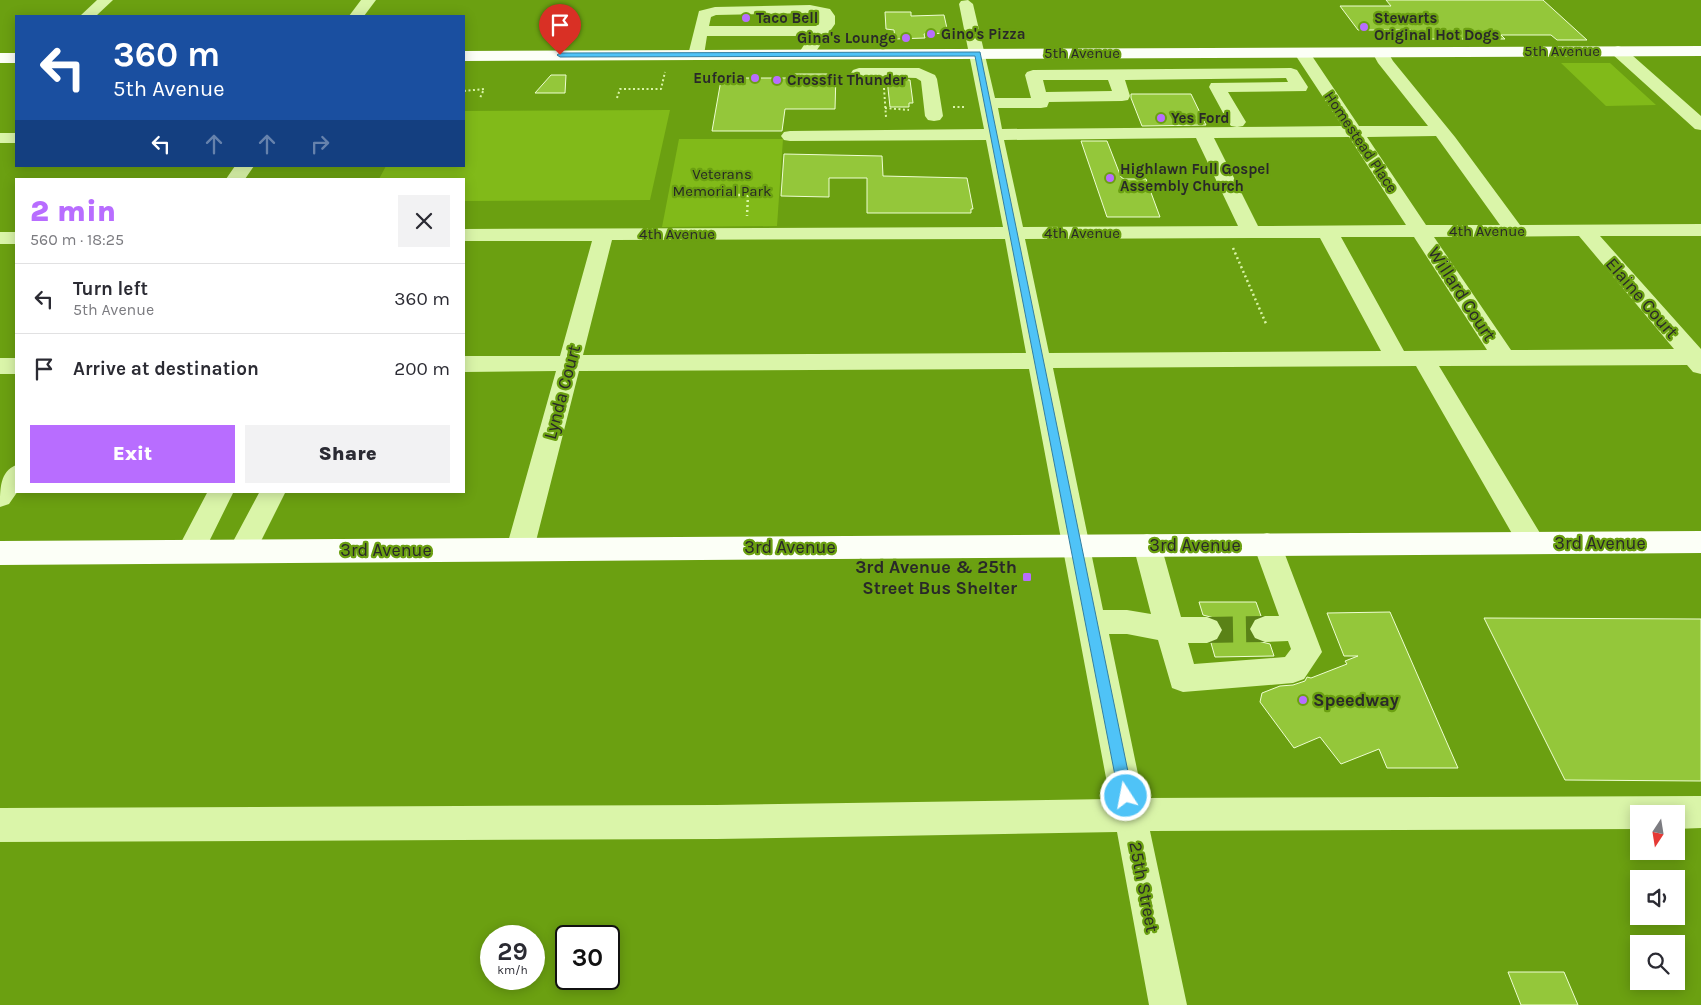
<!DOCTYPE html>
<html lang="en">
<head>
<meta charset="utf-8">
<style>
  :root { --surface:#fff; --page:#f2f2f3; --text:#2b2b33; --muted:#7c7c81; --line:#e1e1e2; --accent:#b86dff }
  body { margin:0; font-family:Karla,sans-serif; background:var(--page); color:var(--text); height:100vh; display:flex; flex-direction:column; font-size:19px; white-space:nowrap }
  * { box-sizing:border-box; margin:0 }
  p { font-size:16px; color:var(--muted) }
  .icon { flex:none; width:28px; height:28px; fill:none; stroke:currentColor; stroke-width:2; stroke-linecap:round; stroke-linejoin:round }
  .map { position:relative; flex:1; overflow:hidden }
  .details { position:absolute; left:15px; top:178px; width:450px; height:315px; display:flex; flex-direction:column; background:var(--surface); border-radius:0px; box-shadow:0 2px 12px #0003 }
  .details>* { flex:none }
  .hud { position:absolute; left:15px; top:15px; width:450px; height:152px; border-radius:0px; box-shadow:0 2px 12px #0003; background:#1a4fa0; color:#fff; overflow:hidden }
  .needle { width:32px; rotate:192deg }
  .tools { position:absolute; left:1630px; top:805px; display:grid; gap:10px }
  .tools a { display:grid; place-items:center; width:55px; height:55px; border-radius:0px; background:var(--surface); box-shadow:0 2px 12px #0003; font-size:25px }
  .speed { position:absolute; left:480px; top:925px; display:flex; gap:10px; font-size:25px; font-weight:700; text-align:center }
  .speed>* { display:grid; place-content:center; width:65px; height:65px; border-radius:50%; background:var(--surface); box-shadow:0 2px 12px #0003; line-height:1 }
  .speed small { font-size:12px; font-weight:400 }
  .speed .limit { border:2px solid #111; border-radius:8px; background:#fff; color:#111 }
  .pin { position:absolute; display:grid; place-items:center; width:42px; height:42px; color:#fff; margin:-51px -21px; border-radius:50% 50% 50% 0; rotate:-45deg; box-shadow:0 0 5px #0007 }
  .pin .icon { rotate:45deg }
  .me { position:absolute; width:55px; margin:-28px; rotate:349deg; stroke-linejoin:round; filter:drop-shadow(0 0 4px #0008) }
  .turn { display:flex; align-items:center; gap:18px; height:105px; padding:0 15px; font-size:22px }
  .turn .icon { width:65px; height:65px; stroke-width:2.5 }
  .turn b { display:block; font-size:35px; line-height:42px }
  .lanes { display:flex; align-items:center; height:48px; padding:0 15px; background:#0003; justify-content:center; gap:25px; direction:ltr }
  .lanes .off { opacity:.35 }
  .round { display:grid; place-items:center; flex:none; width:52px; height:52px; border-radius:0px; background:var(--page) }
  .summary { display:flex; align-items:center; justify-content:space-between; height:85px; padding:0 15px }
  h1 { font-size:30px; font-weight:800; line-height:38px; color:var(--accent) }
  .primary-button { display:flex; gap:10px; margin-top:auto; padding:10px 15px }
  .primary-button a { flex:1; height:58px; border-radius:0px; background:var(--accent); color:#fff; font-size:20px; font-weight:800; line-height:58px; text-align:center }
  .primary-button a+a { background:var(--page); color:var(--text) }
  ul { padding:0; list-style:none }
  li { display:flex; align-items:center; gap:15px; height:70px; padding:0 15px; border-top:1px solid var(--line) }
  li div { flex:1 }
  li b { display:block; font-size:19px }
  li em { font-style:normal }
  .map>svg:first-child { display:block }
  .green { fill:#81ba19 }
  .building { fill:#94c73a; stroke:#eefed2 }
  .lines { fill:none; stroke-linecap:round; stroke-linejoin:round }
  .minor-tunnel { stroke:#5a8217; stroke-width:26; stroke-dasharray:26 13; stroke-linecap:butt }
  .path-far1 { stroke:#daf5a9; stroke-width:2; stroke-dasharray:2 2.5; stroke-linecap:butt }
  .path { stroke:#daf5a9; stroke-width:2.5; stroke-dasharray:2 3; stroke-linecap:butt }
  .minor { fill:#daf5a9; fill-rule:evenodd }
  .major { fill:#fcfff7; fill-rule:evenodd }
  .route { fill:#4fc3f7; stroke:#337fa1 }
  .poi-dot { fill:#b86dff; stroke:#6ba011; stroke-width:2 }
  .labels { text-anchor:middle; stroke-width:4.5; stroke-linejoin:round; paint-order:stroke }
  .far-poi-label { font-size:15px; font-weight:bold; fill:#292929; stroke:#6ba011; text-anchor:start }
  .far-street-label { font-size:15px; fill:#292929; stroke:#6ba011 }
  .far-park-label { font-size:15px; fill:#272924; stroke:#6ba011 }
  .street-label { font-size:18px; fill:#292929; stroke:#6ba011 }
  .poi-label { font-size:18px; font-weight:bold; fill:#292929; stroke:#6ba011; text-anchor:end }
</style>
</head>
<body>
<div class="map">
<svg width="1701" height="1005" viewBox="0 0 1701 1005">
  <rect width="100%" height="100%" fill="#6ba011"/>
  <path class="green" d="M1561,63H1610L1656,105L1606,106Z
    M670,110L650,200L464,201V179H379L386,166H464V111Z
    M679,139H783L777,226L662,227Z"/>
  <path class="building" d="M1386,0H1543L1587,40H1557L1551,35H1501L1505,39H1419L1411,30H1358L1340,6H1391Z
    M885,12H911V16L944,15L948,33L924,34L925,38L895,39L894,30L886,29Z
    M789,74H836L835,109H785L782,131H712L721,80H745V78H789Z
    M551,75H566L565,93H535Z
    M887,79L910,80L913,103H909V107H890Z
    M1131,94H1191L1206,125L1142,126L1131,98Z
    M1081,141H1107L1121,177L1124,179H1146L1160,217H1107Z
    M784,154L882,156L883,176L967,178L973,209H971V213H867V178H829V197L781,196Z
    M1199,602H1256L1261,616L1253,619L1248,630L1254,640L1270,644L1274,656L1215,657L1211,643L1219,640L1224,629L1218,619L1203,615Z
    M1390,612L1458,768H1387L1379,749L1341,764L1320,737L1294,748L1260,702L1262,693L1280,686L1293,685L1305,681L1307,677L1311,678L1347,664L1345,661L1358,656H1344L1327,613Z
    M1484,618L1701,619V781L1565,780Z
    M1508,972H1564L1578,1005H1521Z"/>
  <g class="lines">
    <path class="minor-tunnel" d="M1207,630L1265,629"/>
    <path class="path-far1" d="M884,88L886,117
      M464,91L484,89L480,98
      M617,98L620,89H661L665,72
      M953,107H964
      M885,108L909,110"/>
    <path class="path" d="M733,195H748L747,216
      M1233,248L1267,326"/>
    <path class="minor" d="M97,0H113L96,16H80Z
      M361,0H376L364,16H349Z
      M968,0L973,4L995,98H1031L1025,75L1027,72L1033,70L1291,68L1297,70L1308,87L1306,91L1228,92L1246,122L1243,126L1237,127L1342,126L1294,53L1296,50H1308L1359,126H1428L1378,63L1372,52L1374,49H1386L1393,61L1455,137L1520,225L1701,224V236H1600L1701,349V374L1693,372L1687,365L1439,366L1546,543L1542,551L1532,554L1522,551L1416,366L1053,368L1103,610H1127L1151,614L1133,545L1137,537L1147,534L1157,537L1161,545L1181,617H1207L1217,621L1222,630L1217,639L1207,643H1188L1194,664L1285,657L1291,649L1288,641L1265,642L1255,638L1250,629L1255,620L1265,616H1279L1253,544L1257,536L1267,533L1277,536L1281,544L1322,652L1304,679L1293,683L1183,692L1172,688L1158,640L1127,634H1109L1143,798L1701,796V828L1676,829V814H1639V829L1150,831L1187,1005H1149L1117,832L716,839L0,842V808L716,805L1110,799L1029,369L579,371L534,549L530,557L520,560L510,557L506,549L556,371L464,372V356H560L592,241H464V229L1003,227L986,140L790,141L784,140L781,136L784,132L790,131L984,129L959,4L961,1ZM1286,78L1288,82L1211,83L1209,87L1228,122L1231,126L1237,127L1002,129L998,108H1041L1047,107L1049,102L1122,101L1128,100L1130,96L1125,80ZM1043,80H1108L1112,91L1046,92ZM1436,136L1500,225H1426L1367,137ZM1349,137L1406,225L1258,226L1214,138ZM1196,138L1238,226L1023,227L1004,140ZM1579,236L1674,349L1511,350L1434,237ZM1341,237H1414L1487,350L1404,351ZM1252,238H1320L1381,351L1049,353L1025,239ZM1005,239L1026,353L583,355L612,240Z
      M810,5L830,9L835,16V24L812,57H800L798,54L810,36H707L704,55L702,58H690L688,55L699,11L715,7ZM810,13L819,16V23L816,26H709L711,17L716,15Z
      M1618,46L1624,48L1701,116V130L1695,129L1612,54L1610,51L1612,48Z
      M859,68H919L935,75L937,79L943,116L940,120L934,121L928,120L925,116L921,81L916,78L853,76L851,73L853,70Z
      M0,133H16V143H0Z
      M235,166H254L245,179H226Z
      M0,232H16V244H0Z
      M0,358H16V374H0Z
      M16,465V491H18L9,504L0,507C0,488 0,472 16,465Z
      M208,491H234L200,560L190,563L180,560L176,552Z
      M260,491H286L252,559L242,562L232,559L228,551Z"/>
    <path class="major" d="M1701,46V56L464,61V51Z
      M0,53H16V63H0Z
      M1701,531V553L0,565V541Z"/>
  </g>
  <path class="route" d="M980,52L1133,796L1131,801L1126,803L1121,801L1119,796L975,56L560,57L557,55L560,53Z"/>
  <g class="poi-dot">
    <circle cx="746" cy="18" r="5"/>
    <circle cx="1364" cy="27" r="5"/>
    <circle cx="931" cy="34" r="5"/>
    <circle cx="906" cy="38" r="5"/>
    <circle cx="755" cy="78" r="5"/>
    <circle cx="777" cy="80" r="5"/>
    <circle cx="1161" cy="118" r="5"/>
    <circle cx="1110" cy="178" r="5"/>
    <rect x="1022" y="572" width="10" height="10" rx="2.5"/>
    <circle cx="1303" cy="700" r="5"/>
  </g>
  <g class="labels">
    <g class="far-poi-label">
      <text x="756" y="23">Taco Bell</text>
      <text x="1374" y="23">Stewarts<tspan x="1374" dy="17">Original Hot Dogs</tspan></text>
      <text x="941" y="39">Gino's Pizza</text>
      <text x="896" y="43" text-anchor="end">Gina's Lounge</text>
      <text x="745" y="83" text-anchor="end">Euforia</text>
      <text x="787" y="85">Crossfit Thunder</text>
      <text x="1171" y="123">Yes Ford</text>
      <text x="1120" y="174">Highlawn Full Gospel<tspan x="1120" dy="17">Assembly Church</tspan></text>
    </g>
    <g class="far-street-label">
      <text x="1562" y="56">5th Avenue</text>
      <text x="1082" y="58">5th Avenue</text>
      <text transform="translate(1361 142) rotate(56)" y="5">Homestead Place</text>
      <text x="1487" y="236">4th Avenue</text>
      <text x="1082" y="238">4th Avenue</text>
      <text x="677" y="239">4th Avenue</text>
    </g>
    <g class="far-park-label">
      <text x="722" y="179">Veterans<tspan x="722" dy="17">Memorial Park</tspan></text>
    </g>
    <g class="street-label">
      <text transform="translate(1462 294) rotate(57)" y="6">Willard Court</text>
      <text transform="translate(1642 298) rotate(49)" y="6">Elaine Court</text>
      <text transform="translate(562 392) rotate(-75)" y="6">Lynda Court</text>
      <text x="1600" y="549">3rd Avenue</text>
      <text x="1195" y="551">3rd Avenue</text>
      <text x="790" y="553">3rd Avenue</text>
      <text x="386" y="556">3rd Avenue</text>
      <text transform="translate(1144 887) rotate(79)" y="6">25th Street</text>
    </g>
    <g class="poi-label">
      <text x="1017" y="573">3rd Avenue &amp; 25th<tspan x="1017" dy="21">Street Bus Shelter</tspan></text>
      <text x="1313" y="706" text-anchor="start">Speedway</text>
    </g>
  </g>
</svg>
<div class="tools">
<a><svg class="needle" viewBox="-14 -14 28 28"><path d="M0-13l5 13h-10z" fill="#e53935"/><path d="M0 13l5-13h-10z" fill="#7c7c81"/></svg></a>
<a><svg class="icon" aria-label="sound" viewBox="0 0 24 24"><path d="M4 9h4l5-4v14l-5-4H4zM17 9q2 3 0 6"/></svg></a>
<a><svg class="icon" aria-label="search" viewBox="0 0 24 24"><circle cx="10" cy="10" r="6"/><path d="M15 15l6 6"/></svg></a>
</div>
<div class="speed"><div>29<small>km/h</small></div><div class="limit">30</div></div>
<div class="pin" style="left:560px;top:55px;background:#d93025"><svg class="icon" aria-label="arrive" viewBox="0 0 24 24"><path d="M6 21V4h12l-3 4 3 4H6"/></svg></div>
<svg class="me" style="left:1126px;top:796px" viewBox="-20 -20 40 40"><circle r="17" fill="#4fc3f7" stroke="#fff" stroke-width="3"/><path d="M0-11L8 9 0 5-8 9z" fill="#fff"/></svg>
<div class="hud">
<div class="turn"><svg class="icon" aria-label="left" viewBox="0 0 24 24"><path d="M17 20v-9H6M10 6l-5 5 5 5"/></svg><div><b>360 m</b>5th Avenue</div></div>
<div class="lanes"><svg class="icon" aria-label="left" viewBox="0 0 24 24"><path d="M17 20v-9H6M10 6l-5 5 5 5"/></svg><svg class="icon off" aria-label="ahead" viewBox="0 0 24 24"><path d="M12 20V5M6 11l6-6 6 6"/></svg><svg class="icon off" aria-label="ahead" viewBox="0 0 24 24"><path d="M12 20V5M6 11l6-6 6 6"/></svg><svg class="icon off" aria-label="right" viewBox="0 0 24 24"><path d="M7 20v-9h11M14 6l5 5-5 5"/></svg></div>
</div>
<section class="details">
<div class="summary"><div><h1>2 min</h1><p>560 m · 18:25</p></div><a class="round"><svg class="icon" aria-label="close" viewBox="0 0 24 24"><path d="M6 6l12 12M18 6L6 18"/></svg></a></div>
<ul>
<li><svg class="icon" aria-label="left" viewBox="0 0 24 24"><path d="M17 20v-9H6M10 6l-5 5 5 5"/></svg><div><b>Turn left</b><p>5th Avenue</p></div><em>360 m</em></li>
<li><svg class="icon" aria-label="arrive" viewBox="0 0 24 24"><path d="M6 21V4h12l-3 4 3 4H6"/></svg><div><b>Arrive at destination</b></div><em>200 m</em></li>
</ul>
<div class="primary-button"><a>Exit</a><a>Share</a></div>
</section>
</div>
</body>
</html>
